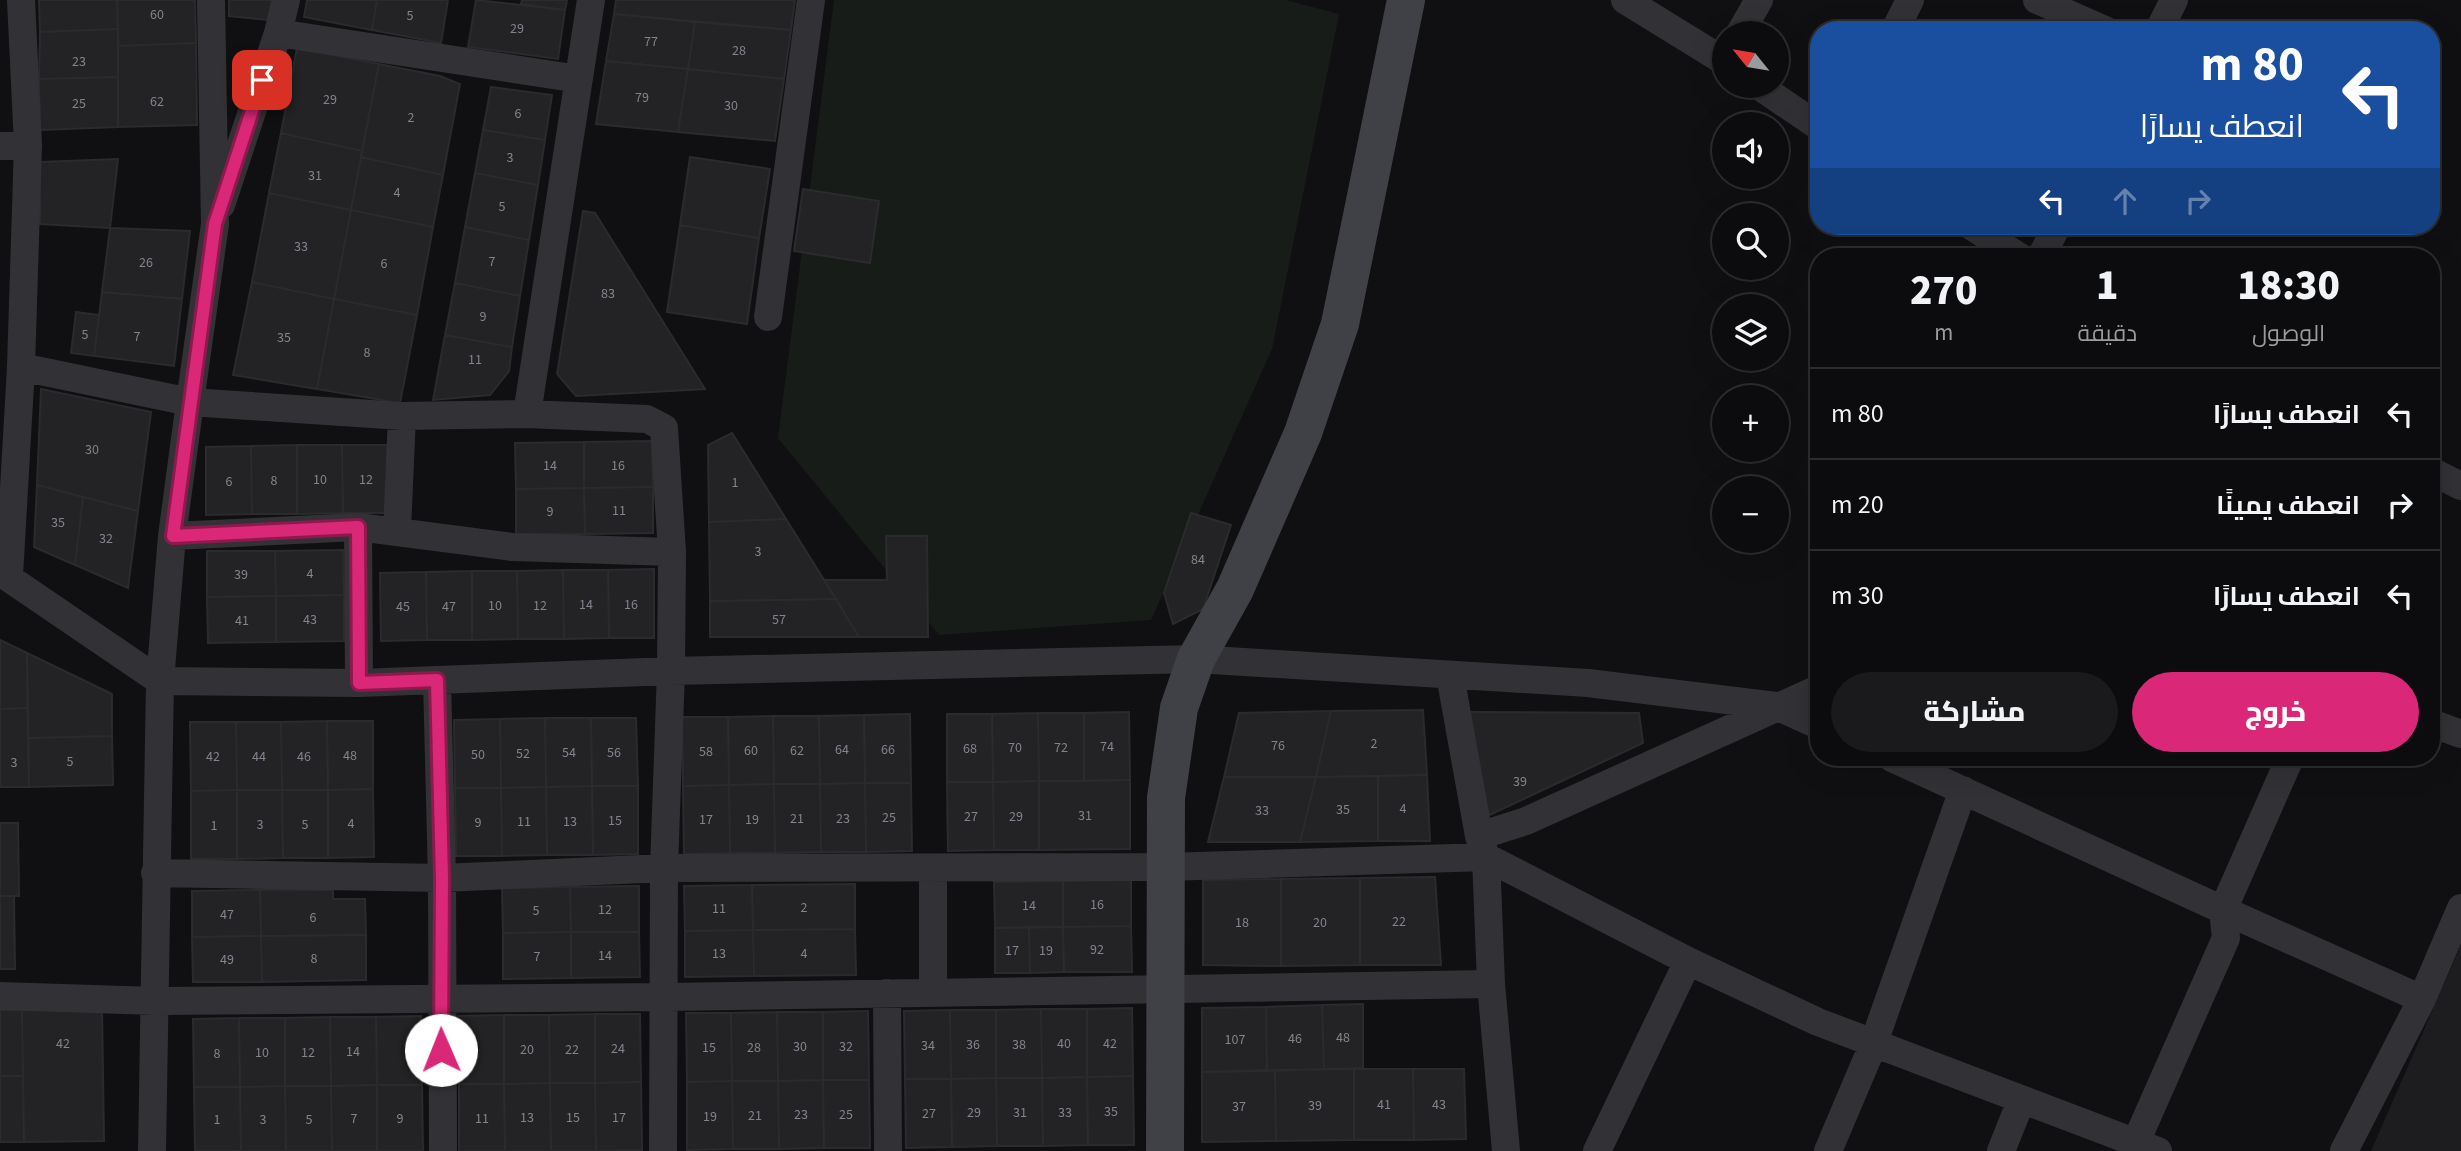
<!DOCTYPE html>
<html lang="ar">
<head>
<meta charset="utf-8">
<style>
  :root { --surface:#0c0c0e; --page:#1a1a1c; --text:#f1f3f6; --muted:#9a9b9e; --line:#2c2c2e; --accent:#db2777 }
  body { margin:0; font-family:"Source Sans 3",Cairo,sans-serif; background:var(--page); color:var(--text); direction:rtl; height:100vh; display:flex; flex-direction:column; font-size:26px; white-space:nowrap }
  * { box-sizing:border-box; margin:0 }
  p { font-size:23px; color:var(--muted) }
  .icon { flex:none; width:38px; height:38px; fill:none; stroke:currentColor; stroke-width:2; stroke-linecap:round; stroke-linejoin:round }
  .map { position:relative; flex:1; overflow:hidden; direction:ltr }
  .drawer { position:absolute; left:1810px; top:248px; width:630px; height:518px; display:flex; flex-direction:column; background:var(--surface); border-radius:28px; box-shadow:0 7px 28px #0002,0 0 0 2px var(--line); direction:rtl }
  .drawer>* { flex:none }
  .top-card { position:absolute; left:1810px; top:21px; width:630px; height:214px; border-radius:28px; box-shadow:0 7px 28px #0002,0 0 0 2px var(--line); direction:rtl; background:#1a4fa0; color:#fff; overflow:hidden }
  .needle { width:46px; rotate:300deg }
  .buttons { position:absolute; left:1712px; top:21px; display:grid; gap:14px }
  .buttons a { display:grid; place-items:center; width:77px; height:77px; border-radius:50%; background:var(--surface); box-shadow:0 7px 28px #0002,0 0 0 2px var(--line); font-size:35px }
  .pin { position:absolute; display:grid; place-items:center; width:60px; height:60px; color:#fff; margin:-30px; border-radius:14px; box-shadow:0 4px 10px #0006 }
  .me { position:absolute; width:77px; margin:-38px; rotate:359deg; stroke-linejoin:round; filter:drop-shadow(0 0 5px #0008) }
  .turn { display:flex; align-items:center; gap:24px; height:147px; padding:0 21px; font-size:32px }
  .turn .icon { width:91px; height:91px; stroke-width:2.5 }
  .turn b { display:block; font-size:49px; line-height:60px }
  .lanes { display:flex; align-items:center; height:66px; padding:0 21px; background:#0003; justify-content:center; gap:35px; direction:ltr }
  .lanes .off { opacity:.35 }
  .eta { display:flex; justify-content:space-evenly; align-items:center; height:119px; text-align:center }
  .eta b { font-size:42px; font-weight:800; line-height:49px }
  .action { display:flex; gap:14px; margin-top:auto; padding:14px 21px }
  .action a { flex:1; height:80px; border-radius:42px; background:var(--accent); color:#fff; font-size:28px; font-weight:800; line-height:80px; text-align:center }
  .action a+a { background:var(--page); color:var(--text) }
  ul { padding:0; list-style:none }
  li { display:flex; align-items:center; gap:21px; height:91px; padding:0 21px; border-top:2px solid var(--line) }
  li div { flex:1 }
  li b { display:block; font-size:26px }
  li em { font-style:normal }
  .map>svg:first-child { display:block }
  .built { fill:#1d1c1e }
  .green { fill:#171c18 }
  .building { fill:#232325; stroke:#2b2a2d; stroke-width:2 }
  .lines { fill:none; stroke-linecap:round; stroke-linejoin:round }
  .minor { stroke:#323236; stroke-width:28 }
  .secondary { stroke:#404146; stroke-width:38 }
  .route-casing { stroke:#8e194d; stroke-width:18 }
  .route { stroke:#db2777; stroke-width:12 }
  .labels { text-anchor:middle; stroke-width:7; stroke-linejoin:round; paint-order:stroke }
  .number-label { font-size:14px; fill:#82848d }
</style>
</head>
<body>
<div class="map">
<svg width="2461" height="1151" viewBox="0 0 2461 1151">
  <rect width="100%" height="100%" fill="#101012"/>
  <path class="built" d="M2461,945V1151H2371Z"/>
  <path class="green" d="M834,0H1286L1339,14L1272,349L1151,620L939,635L778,438Z"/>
  <path class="building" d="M39,0H117L118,29L40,32Z
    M117,0H195L196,43L118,46Z
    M229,0H272L268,20L229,16Z
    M307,0H377L372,30L304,17Z
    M377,0H448L441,43L372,30Z
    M476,0L565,10L558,59L468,47Z
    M522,0H567L565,10L521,4Z
    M616,0H795L791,30L614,14Z
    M614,14L695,22L688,69L606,61Z
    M695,22L791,30L784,79L688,69Z
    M118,29V77L39,79L40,32Z
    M196,43L197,125L118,127V46Z
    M297,48L379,64L362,151L281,133Z
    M606,61L688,69L678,132L596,124Z
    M379,64L440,76L460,84L443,175L361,157Z
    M688,69L784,79L775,141L678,132Z
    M118,77V127L40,130L39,79Z
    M491,87L552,95L545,140L483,130Z
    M483,130L545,140L538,185L475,173Z
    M281,133L362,151L351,210L269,193Z
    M361,157L443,175L433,227L351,210Z
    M690,157L770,169L759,238L680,225Z
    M118,159L110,228L40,224V162Z
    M475,173L538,185L529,240L465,227Z
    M803,189L879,201L870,263L794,251Z
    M269,193L351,210L334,299L252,282Z
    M351,210L433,227L417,315L334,299Z
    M583,211L595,213L705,389L576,396L557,374Z
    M680,225L759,238L747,324L667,312Z
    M465,227L529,240L520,296L455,283Z
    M110,228L190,231L182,299L102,292Z
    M252,282L334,299L317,389L233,375Z
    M455,283L520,296L512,347L445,335Z
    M102,292L182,299L174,366L94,356Z
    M334,299L417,315L400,403L317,389Z
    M76,312L99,315L94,356L71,353Z
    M445,335L512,347L509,371L490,395L433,400Z
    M41,389L151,412L138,511L37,485Z
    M732,433L786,519L709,522L708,445Z
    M652,441L653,487L584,488V442Z
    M584,442V488L516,489L515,443Z
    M297,445V514H252L251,446Z
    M297,445H342L343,513L297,514Z
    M342,445H388L389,513H343Z
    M251,446L252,514L206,515V447Z
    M37,485L83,497L75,565L34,547Z
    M653,487V533L585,534L584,488Z
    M584,488L585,534H516V489Z
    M83,497L138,511L128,588L75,565Z
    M1191,513L1231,525L1203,609L1173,624L1164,593Z
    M786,519L836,599L710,601L709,522Z
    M886,536H927L928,637H859L824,580H887Z
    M343,550L344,595L276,596L275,551Z
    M207,551H275L276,596L207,597Z
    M654,569V638H609L608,570Z
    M563,570H608L609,638L564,639Z
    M563,570L564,639H518L517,571Z
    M472,571H517L518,639L472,640Z
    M472,571V640H427L426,572Z
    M426,572L427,640L381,641L380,573Z
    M344,595V641L276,642V596Z
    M276,596V642L208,643L207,597Z
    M836,599L859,637H710V601Z
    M0,640L27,653L28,708L0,709Z
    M27,653L112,694V736L28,738Z
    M28,708L29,787H0V709Z
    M1423,710L1427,775L1316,777L1331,711Z
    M1331,711L1316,777H1224L1239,713Z
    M1129,712L1130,780L1084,781V713Z
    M1470,712L1639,713L1643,743L1481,819Z
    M1038,713L1039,781L993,782L992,714Z
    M1038,713H1084V781H1039Z
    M910,714L911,783H865L864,715Z
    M947,714H992L993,782H947Z
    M864,715L865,783L820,784L819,716Z
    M773,716L774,784L729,785L728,717Z
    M773,716H819L820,784H774Z
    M682,717H728L729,785L683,786Z
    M545,718H591L592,786L546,787Z
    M545,718L546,787L501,788L500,719Z
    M591,718H636L638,786H592Z
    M500,719L501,788H455L454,720Z
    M327,721L328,790H282L281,722Z
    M327,721H373V789L328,790Z
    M190,722H236L237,790L191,791Z
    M236,722H281L282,790H237Z
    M112,736L113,785L29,787L28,738Z
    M1427,775L1430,841H1378V776Z
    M1378,776V841L1300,842L1316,777Z
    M1224,777H1316L1300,842H1208Z
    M1130,780V849L1039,850V781Z
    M1039,781V850H994L993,782Z
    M947,782H993L994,850L948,851Z
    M865,783H911L912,851L866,852Z
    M865,783L866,852H821L820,784Z
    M774,784H820L821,852L775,853Z
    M774,784L775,853H730L729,785Z
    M729,785L730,853L684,854L683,786Z
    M592,786L593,855H547L546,787Z
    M592,786H638V854L593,855Z
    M546,787L547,855L502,856L501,788Z
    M455,788H501L502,856H456Z
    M373,789L374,857L328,858V790Z
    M237,790H282L283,858L237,859Z
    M237,790V859H191V791Z
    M282,790H328V858H283Z
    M0,823H18L19,896H0Z
    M1435,877L1441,965H1360V878Z
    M1360,878V965L1281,966V879Z
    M1281,879V966L1203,965V880Z
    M1131,880V926L1063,927V881Z
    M1063,881V927L995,928L994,882Z
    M855,884V929L753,930L752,885Z
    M752,885L753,930L685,931L684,886Z
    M639,886V932H571L570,887Z
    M570,887L571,932L503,933L502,888Z
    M260,890H333V899H365L366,935L261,936Z
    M260,890L261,936L192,937V891Z
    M0,896H14L15,969H0Z
    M1131,926L1132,972H1064L1063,927Z
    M1029,927L1030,973H995V928Z
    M1029,927H1063L1064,972L1030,973Z
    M855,929L856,975L754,976L753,930Z
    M753,930L754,976L685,977V931Z
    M571,932V978L503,979V933Z
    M571,932H639L640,977L571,978Z
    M366,935V980L262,982L261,936Z
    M261,936L262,982H193L192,937Z
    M1363,1004V1068L1324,1069L1322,1005Z
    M1322,1005L1324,1069L1267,1071L1266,1007Z
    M1266,1007L1267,1071L1202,1072V1008Z
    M102,1008L104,1141L24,1142L22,1010Z
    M1132,1008L1133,1076L1087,1077V1009Z
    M1041,1009H1087V1077L1042,1078Z
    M1041,1009L1042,1078H996V1010Z
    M0,1010H22L23,1076H0Z
    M950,1010L951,1079H905L904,1011Z
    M950,1010H996V1078L951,1079Z
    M868,1011L869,1080H823V1012Z
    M777,1012L778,1081H732L731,1013Z
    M777,1012H823V1080L778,1081Z
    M686,1013H731L732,1081L687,1082Z
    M595,1014H640L641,1082L595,1083Z
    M595,1014V1083H550L549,1015Z
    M504,1015H549L550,1083L504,1084Z
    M504,1015V1084H459L458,1016Z
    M421,1016L422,1085H377L376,1017Z
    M330,1017L331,1086H285V1018Z
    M330,1017H376L377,1085L331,1086Z
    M239,1018L240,1087H194L193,1019Z
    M239,1018H285V1086L240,1087Z
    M1354,1069H1413L1414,1140H1354Z
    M1354,1069V1140L1276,1141L1275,1070Z
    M1413,1069H1464L1466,1139L1414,1140Z
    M1275,1070L1276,1141L1202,1142V1072Z
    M0,1076H23L24,1142H0Z
    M1133,1076L1134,1145H1088L1087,1077Z
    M1087,1077L1088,1145L1043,1146L1042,1078Z
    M996,1078H1042L1043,1146H997Z
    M996,1078L997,1146L952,1147L951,1079Z
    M905,1079H951L952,1147L906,1148Z
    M823,1080H869L870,1148H824Z
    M823,1080L824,1148L779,1149L778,1081Z
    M732,1081H778L779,1149H733Z
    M732,1081L733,1149L687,1150V1082Z
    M641,1082L642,1150L596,1151L595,1083Z
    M550,1083L551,1151H505L504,1084Z
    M550,1083H595L596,1151H551Z
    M459,1084H504L505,1151H459Z
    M377,1085H422L423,1151H377Z
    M377,1085V1151H332L331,1086Z
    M285,1086H331L332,1151H286Z
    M285,1086L286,1151H241L240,1087Z
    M194,1087H240L241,1151H195Z"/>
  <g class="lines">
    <path class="minor" d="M1625,0L1724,61
      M2037,0L2105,30
      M1895,30L1910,0
      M2159,30L2174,0
      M278,33L579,79
      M1740,33L1759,0
      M1759,86L1818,126
      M0,146L28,145
      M221,205L278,33L286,0
      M1971,226L2020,257
      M2041,257L2057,226
      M768,317L811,0
      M21,367L190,402L215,224L211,0
      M527,414L647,419L664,428L672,552L671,671L664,868L663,1151
      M2431,471L2461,486
      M358,527L359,683
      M397,530L402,416
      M172,536L358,527L512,547L672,552
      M0,572L160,681L359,683L671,671L1196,659L1588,683L1776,706L1818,725
      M9,576L21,367L28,145L21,0
      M1450,675L1479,836L1486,857L1491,984L1506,1151
      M437,680L442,878L443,1151
      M2431,723L2461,734
      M1892,758L2223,910L2226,938L2136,1142
      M2290,758L2223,910L2422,999
      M1479,836L1526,821L1818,689
      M155,873L442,878L664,868L1166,867L1486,857L1688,961L1818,1022L2158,1151
      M933,992V869
      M887,993L888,1151
      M0,996L155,1001L666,997L1491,984
      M152,1151L160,681L172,536L190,402L402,416L527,414L591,0
      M1597,1151L1688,961
      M1828,1151L1873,1045L1963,790
      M2001,1151L2021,1101
      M2344,1151L2422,999L2461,908"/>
    <path class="secondary" d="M1165,1151L1166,798L1179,708L1196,659L1235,589L1303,433L1340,324L1406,0"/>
  </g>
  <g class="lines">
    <defs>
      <path id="route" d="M262,80L215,224L173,536L358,527L359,683L437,680L442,878L441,1050"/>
    </defs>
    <use href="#route" class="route-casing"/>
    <use href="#route" class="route"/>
  </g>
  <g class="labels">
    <g class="number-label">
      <text x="157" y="19">60</text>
      <text x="410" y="20">5</text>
      <text x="517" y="33">29</text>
      <text x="651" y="46">77</text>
      <text x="739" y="55">28</text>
      <text x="79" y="66">23</text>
      <text x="642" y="102">79</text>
      <text x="330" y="104">29</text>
      <text x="157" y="106">62</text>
      <text x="79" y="108">25</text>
      <text x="731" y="110">30</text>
      <text x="518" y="118">6</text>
      <text x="411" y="122">2</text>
      <text x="510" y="162">3</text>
      <text x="315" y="180">31</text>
      <text x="397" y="197">4</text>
      <text x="502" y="211">5</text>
      <text x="301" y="251">33</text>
      <text x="492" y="266">7</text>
      <text x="146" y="267">26</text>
      <text x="384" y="268">6</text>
      <text x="608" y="298">83</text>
      <text x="483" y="321">9</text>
      <text x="85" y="339">5</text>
      <text x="137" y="341">7</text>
      <text x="284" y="342">35</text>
      <text x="367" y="357">8</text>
      <text x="475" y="364">11</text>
      <text x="92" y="454">30</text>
      <text x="550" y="470">14</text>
      <text x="618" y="470">16</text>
      <text x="320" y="484">10</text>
      <text x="366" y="484">12</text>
      <text x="274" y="485">8</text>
      <text x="229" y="486">6</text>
      <text x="735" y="487">1</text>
      <text x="619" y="515">11</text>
      <text x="550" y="516">9</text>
      <text x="58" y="527">35</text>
      <text x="106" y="543">32</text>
      <text x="758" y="556">3</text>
      <text x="1198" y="564">84</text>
      <text x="310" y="578">4</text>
      <text x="241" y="579">39</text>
      <text x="586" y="609">14</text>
      <text x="631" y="609">16</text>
      <text x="495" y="610">10</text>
      <text x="540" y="610">12</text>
      <text x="403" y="611">45</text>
      <text x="449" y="611">47</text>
      <text x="310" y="624">43</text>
      <text x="779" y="624">57</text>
      <text x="242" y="625">41</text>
      <text x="1374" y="748">2</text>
      <text x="1278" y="750">76</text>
      <text x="1107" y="751">74</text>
      <text x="1015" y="752">70</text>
      <text x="1061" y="752">72</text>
      <text x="970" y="753">68</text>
      <text x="842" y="754">64</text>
      <text x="888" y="754">66</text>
      <text x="751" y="755">60</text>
      <text x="797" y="755">62</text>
      <text x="706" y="756">58</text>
      <text x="569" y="757">54</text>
      <text x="614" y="757">56</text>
      <text x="523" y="758">52</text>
      <text x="478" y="759">50</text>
      <text x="350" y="760">48</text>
      <text x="213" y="761">42</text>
      <text x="259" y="761">44</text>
      <text x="304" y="761">46</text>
      <text x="70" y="766">5</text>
      <text x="14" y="767">3</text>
      <text x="1520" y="786">39</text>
      <text x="1403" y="813">4</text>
      <text x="1343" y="814">35</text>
      <text x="1262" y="815">33</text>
      <text x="1085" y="820">31</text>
      <text x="971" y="821">27</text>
      <text x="1016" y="821">29</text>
      <text x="889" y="822">25</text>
      <text x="797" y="823">21</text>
      <text x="843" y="823">23</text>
      <text x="706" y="824">17</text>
      <text x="752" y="824">19</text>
      <text x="615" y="825">15</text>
      <text x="524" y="826">11</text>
      <text x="570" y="826">13</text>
      <text x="478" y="827">9</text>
      <text x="351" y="828">4</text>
      <text x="260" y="829">3</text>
      <text x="305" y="829">5</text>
      <text x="214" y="830">1</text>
      <text x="1097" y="909">16</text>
      <text x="1029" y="910">14</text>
      <text x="804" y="912">2</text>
      <text x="719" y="913">11</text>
      <text x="605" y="914">12</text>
      <text x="536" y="915">5</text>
      <text x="227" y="919">47</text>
      <text x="313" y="922">6</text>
      <text x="1399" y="926">22</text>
      <text x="1242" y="927">18</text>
      <text x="1320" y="927">20</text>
      <text x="1097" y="954">92</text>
      <text x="1012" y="955">17</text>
      <text x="1046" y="955">19</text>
      <text x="719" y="958">13</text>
      <text x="804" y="958">4</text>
      <text x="605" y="960">14</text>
      <text x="537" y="961">7</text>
      <text x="314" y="963">8</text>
      <text x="227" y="964">49</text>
      <text x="1343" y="1042">48</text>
      <text x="1295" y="1043">46</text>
      <text x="1235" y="1044">107</text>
      <text x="63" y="1048">42</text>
      <text x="1064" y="1048">40</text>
      <text x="1110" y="1048">42</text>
      <text x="973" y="1049">36</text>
      <text x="1019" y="1049">38</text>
      <text x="928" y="1050">34</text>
      <text x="800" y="1051">30</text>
      <text x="846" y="1051">32</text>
      <text x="709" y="1052">15</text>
      <text x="754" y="1052">28</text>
      <text x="618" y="1053">24</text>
      <text x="527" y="1054">20</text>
      <text x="572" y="1054">22</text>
      <text x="353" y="1056">14</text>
      <text x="262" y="1057">10</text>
      <text x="308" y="1057">12</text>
      <text x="217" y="1058">8</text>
      <text x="1384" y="1109">41</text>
      <text x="1439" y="1109">43</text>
      <text x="1315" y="1110">39</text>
      <text x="1239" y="1111">37</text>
      <text x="1111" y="1116">35</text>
      <text x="974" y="1117">29</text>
      <text x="1020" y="1117">31</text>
      <text x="1065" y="1117">33</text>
      <text x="929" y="1118">27</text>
      <text x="801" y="1119">23</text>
      <text x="846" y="1119">25</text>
      <text x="755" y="1120">21</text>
      <text x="710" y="1121">19</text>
      <text x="527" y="1122">13</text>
      <text x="573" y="1122">15</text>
      <text x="619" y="1122">17</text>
      <text x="354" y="1123">7</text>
      <text x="400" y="1123">9</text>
      <text x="482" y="1123">11</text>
      <text x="217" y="1124">1</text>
      <text x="263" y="1124">3</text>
      <text x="309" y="1124">5</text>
    </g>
  </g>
</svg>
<div class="buttons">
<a><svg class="needle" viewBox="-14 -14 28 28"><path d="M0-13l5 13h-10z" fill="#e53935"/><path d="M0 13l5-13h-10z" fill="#9a9b9e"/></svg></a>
<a><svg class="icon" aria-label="sound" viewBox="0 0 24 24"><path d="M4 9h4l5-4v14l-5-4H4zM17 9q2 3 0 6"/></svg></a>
<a><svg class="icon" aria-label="search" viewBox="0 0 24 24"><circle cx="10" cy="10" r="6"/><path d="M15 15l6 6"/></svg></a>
<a><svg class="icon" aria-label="layers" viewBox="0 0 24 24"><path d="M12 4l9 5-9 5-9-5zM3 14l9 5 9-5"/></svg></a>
<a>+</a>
<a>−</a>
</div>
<div class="pin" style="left:262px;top:80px;background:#d93025"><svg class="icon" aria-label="arrive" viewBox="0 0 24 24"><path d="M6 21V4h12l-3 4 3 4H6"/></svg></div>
<svg class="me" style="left:441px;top:1050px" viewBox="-20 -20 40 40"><circle r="19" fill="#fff"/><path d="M0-13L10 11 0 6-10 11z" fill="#db2777"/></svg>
<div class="top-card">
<div class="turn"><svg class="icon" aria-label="left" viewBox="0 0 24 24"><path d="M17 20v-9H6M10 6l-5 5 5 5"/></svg><div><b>80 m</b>انعطف يسارًا</div></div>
<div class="lanes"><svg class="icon" aria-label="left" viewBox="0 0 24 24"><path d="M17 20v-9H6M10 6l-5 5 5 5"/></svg><svg class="icon off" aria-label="ahead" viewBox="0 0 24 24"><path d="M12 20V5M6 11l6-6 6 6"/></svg><svg class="icon off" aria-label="right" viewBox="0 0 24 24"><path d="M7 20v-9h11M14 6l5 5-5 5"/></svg></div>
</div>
<section class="drawer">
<div class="eta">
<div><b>18:30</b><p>الوصول</p></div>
<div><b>1</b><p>دقيقة</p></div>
<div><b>270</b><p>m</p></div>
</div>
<ul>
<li><svg class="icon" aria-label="left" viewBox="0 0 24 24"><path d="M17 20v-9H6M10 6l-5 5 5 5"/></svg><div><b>انعطف يسارًا</b></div><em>80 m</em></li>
<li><svg class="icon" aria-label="right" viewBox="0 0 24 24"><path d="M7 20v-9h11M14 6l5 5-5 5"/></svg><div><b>انعطف يمينًا</b></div><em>20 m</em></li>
<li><svg class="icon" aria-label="left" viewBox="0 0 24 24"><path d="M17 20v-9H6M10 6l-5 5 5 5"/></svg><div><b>انعطف يسارًا</b></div><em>30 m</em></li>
</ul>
<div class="action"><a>خروج</a><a>مشاركة</a></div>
</section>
</div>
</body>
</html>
